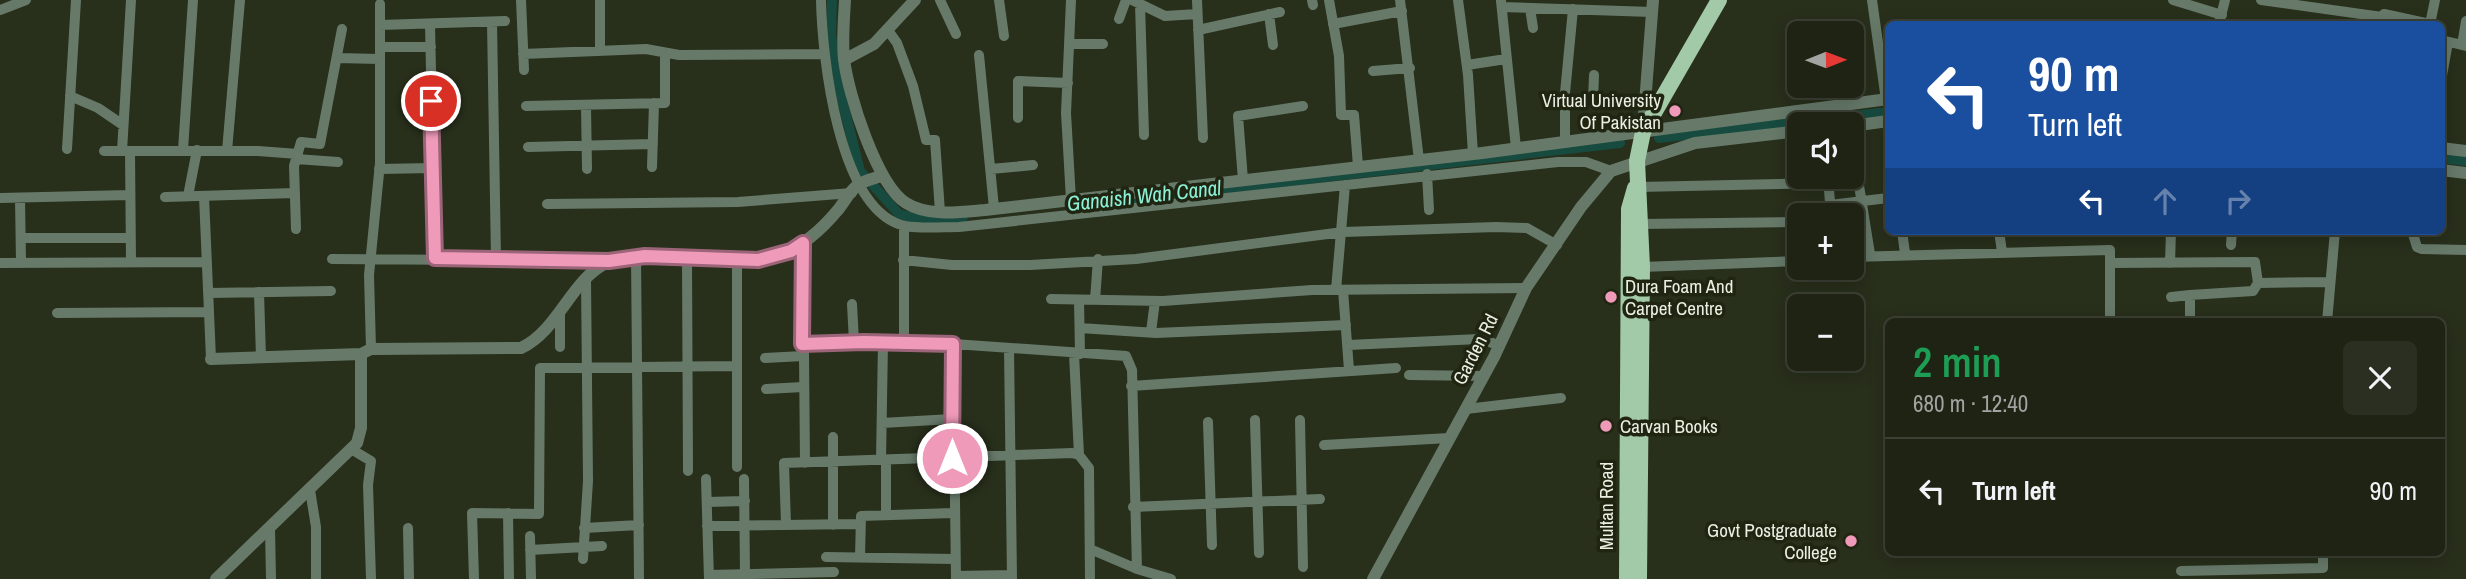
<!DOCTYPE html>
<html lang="en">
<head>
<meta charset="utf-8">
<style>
  :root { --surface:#1e2314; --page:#2b2f22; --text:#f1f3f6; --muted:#a1a4a0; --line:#3c4034 }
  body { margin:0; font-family:"Archivo Narrow",sans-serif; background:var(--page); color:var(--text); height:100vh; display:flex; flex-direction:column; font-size:26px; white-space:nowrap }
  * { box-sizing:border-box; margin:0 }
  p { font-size:23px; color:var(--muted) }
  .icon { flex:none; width:38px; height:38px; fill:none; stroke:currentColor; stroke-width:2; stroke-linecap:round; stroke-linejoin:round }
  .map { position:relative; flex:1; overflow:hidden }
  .drawer { position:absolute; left:1885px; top:318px; width:560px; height:238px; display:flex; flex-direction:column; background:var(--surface); border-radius:10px; box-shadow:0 4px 18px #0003,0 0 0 2px var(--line) }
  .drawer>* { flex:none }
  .guide { position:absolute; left:1885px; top:21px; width:560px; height:214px; border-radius:10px; box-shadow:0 4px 18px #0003,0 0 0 2px var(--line); background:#1a4fa0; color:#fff; overflow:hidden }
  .needle { width:46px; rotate:89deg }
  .controls { position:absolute; left:1787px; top:21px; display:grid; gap:14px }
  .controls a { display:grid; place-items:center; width:77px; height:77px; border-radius:10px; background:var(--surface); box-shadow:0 4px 18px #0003,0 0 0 2px var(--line); font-size:35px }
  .pin { position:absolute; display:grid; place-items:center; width:60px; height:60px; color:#fff; margin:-30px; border:4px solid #fff; border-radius:50%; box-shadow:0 2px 7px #0007 }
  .me { position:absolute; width:77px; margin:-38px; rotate:0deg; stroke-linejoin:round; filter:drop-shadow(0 0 5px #0008) }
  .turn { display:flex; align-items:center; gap:24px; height:147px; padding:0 28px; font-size:32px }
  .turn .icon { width:91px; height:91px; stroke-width:2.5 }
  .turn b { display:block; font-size:49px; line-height:60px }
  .lanes { display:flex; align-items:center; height:66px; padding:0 28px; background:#0003; justify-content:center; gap:35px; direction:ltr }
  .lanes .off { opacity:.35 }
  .round { display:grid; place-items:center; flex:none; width:74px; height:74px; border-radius:10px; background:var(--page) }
  .head { display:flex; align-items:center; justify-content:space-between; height:119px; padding:0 28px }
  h1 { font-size:42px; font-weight:600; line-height:52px; color:#1e9e55 }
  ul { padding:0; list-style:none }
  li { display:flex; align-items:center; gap:21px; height:105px; padding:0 28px; border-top:2px solid var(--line) }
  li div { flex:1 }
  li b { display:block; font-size:26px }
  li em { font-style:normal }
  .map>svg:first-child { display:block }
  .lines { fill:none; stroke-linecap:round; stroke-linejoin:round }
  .canal { stroke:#174b3f; stroke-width:10 }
  .minor { stroke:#677a6a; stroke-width:10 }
  .tertiary { stroke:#677a6a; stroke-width:12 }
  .primary { stroke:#a2c9a8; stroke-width:16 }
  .route-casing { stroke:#9b6478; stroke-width:18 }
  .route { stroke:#ef9ab8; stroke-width:12 }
  .poi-dot { fill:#ef9ab8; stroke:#1f2511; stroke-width:2.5 }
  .labels { text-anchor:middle; stroke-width:7; stroke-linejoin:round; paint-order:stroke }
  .poi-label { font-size:19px; fill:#eaefe2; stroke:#1f2511; text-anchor:end }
  .street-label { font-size:19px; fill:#eaefe2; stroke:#1f2511 }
  .water-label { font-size:21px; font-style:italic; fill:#8cf1d7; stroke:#1f2511 }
</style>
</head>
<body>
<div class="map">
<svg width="2466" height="579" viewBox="0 0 2466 579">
  <rect width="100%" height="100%" fill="#282f1b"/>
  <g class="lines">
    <path class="canal" d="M832,0L831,34L839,88L860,171L899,214L925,221L963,217
      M1659,138L1888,112
      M2441,158L2466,161
      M1100,203L1620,143"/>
    <path class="minor" d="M521,0L524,70
      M600,0V51
      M821,0C822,55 838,211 905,226C922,229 942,227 959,227L1558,162H1586L1611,171
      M940,0L956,34
      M999,0L1004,36
      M1071,0L1066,113L1071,200
      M1132,0L1165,16L1197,14
      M1197,0L1203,138
      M1312,0L1313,5
      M1329,0L1339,56L1341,115H1354L1358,166
      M1400,0L1419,160
      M1458,0L1468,75L1473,154
      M1872,0L1886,100
      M2173,0L2222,15
      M2261,0L2382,17L2384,14L2430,24
      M1501,1L1516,148
      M1140,4L1144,135
      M1502,7L1652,12
      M1530,8L1533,28
      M0,10L26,0
      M1269,14L1273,45
      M1119,19L1126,0
      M492,22L496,259
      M430,24L435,259
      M1333,24L1402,11
      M2219,24L2225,0
      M2430,24L2435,0
      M380,25L505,21
      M887,29L897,43L913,86L926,140H935L940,212
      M1198,30L1280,12
      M2441,40L2466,46
      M1069,44H1103
      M2462,45L2466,21
      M380,47H431
      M523,54L646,49L679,55L824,54
      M979,55L994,208
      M337,58L380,59
      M1467,65L1506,59
      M1373,71L1410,68
      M2441,81L2448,42
      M70,96L98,108L123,125
      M1565,99L1604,102
      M1593,101L1594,75
      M586,105L587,169
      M526,106L665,103V53
      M1018,118V81L1068,83
      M1565,141V93L1573,9
      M1852,142L1870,254
      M528,147L653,144
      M67,149L76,0
      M183,150L193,0
      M104,151H258L298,154
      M122,151L131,0
      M130,151L131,262
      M227,151L240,0
      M296,159L338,162
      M652,167L654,103
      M379,169L433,168
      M991,169L1033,165
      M1427,174L1429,210
      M1828,177L1831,215
      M1243,180L1238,116L1303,106
      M1638,187L1828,183
      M188,196L197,150
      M204,196L211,359
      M165,197L295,193
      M0,198L129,195
      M20,198L21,263
      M547,204L738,202L852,193
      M1830,205L1888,198
      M1641,224L1799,222
      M296,229L294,166L301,142L320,144L342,29
      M1902,231L1905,253
      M1999,231L2002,252
      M2412,231L2417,247L2422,249L2466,250
      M21,238H130
      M803,243L805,463
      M2231,245L2232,231
      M636,256L639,579
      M1852,257L2110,250V322
      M332,259L609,261
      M687,259L688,471
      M737,260V467
      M903,260L952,265H1030L1136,259L1343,232L1496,227L1527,228L1557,245
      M0,263L206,262
      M2110,263L2255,262L2258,283
      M2170,263L2171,231
      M1642,267L1799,261
      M1336,290L1345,185
      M1343,290L1349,370
      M259,292L261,358
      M208,293L331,291
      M2171,297L2190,295
      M1051,299L1163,301L1312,290L1526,288
      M1079,300L1080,354
      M1095,300L1098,259
      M852,304L854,342
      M57,313L208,312
      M2190,322V295L2253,291L2258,283L2328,282
      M2327,322L2335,231
      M1080,328L1156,333L1346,325
      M1151,332L1155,301
      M904,342V226
      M802,344L925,342L1126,356L1132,370L1137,569L1171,579
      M953,344L956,579
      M1348,345L1479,339L1499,345
      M560,347V312
      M1009,348L1012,579
      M371,349L369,275L380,163V4
      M1074,354L1079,455
      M765,358L803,356
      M1409,375L1484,376
      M1131,386L1396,368
      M766,389L803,387
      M1466,409L1561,398
      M1255,420L1259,553
      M1300,420L1303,567
      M1208,422L1212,545
      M882,423L952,419
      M833,437V525
      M1324,445L1449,438
      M351,449L371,461L368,485L371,579
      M881,460L883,342
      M886,460V515
      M706,479L709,579
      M744,479L745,574
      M310,490L316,527V579
      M707,502L745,501
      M1133,507L1320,499
      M508,513L509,579
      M786,525L784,463L1072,453L1079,455L1089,468L1090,579
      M707,526L860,524
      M270,528L271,579
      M408,528L409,579
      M584,528L639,525
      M530,536L531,579
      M1090,549L1137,569
      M530,550L602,546
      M826,557L954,559
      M860,557L861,516L953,513
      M583,559L588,481L586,279
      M2181,571L2323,568V553
      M709,575L834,572
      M956,576L1011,575
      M474,579L472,513L539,514L540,368L736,366"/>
    <path class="tertiary" d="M845,0C844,19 842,40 844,59C848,94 877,185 906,203C928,217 961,212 985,210L1482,153L1888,99
      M844,60L874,44L915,0
      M1852,126L1888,121
      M1643,129L1653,0
      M2441,148L2466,151
      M2441,170L2466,173
      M211,359L361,354L371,349L521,348C559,330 571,279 608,262C644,244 729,269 778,255C800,249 822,229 837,211C844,203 851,188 861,183C867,180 875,178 881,176
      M216,579L357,443L361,428V354
      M1373,579L1494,357L1526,288L1581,207L1611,171L1695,143L1799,131"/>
    <path class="primary" d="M1627,579L1629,209L1635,188
      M1639,579L1642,267L1637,161L1643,132L1719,0"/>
  </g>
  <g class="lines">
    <defs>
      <path id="route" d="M431,101L435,258L609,261L645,256L758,260L791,251L803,243L802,344L864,342L953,344L952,458"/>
    </defs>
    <use href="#route" class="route-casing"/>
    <use href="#route" class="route"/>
  </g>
  <g class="poi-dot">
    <circle cx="1675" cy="111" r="7"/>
    <circle cx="1611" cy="297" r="7"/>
    <circle cx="1606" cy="426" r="7"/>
    <circle cx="1851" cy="541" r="7"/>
  </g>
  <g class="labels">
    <g class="poi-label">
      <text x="1661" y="107">Virtual University<tspan x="1661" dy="22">Of Pakistan</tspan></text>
      <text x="1625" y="293" text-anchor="start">Dura Foam And<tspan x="1625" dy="22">Carpet Centre</tspan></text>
      <text x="1620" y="433" text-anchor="start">Carvan Books</text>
      <text x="1837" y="537">Govt Postgraduate<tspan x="1837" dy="22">College</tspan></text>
    </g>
    <g class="street-label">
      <text transform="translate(1475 349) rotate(-63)" y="7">Garden Rd</text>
      <text transform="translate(1606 506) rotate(-90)" y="7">Multan Road</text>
    </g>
    <g class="water-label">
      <text transform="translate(1144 196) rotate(-6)" y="7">Ganaish Wah Canal</text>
    </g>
  </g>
</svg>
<div class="controls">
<a><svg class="needle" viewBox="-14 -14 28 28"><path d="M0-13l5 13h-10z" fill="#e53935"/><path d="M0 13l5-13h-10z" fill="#a1a4a0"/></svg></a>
<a><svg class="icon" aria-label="sound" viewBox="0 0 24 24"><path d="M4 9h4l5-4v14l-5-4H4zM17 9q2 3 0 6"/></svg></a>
<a>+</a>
<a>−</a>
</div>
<div class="pin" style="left:431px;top:101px;background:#d93025"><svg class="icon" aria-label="arrive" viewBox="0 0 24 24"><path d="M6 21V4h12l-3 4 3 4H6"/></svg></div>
<svg class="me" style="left:952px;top:458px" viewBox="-20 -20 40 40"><circle r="17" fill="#ef9ab8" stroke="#fff" stroke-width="3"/><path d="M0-11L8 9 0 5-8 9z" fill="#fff"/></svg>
<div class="guide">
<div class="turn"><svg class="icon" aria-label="left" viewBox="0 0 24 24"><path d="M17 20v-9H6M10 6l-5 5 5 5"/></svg><div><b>90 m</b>Turn left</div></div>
<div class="lanes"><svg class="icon" aria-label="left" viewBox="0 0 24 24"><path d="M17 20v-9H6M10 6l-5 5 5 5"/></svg><svg class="icon off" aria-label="ahead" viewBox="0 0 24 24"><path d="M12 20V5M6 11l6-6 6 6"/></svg><svg class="icon off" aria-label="right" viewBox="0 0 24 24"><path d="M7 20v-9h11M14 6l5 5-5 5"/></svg></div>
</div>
<section class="drawer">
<div class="head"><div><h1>2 min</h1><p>680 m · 12:40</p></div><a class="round"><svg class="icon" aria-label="close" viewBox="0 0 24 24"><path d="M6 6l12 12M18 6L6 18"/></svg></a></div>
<ul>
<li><svg class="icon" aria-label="left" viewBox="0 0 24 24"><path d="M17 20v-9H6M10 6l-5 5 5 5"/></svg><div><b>Turn left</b></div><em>90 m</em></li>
</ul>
</section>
</div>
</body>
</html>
